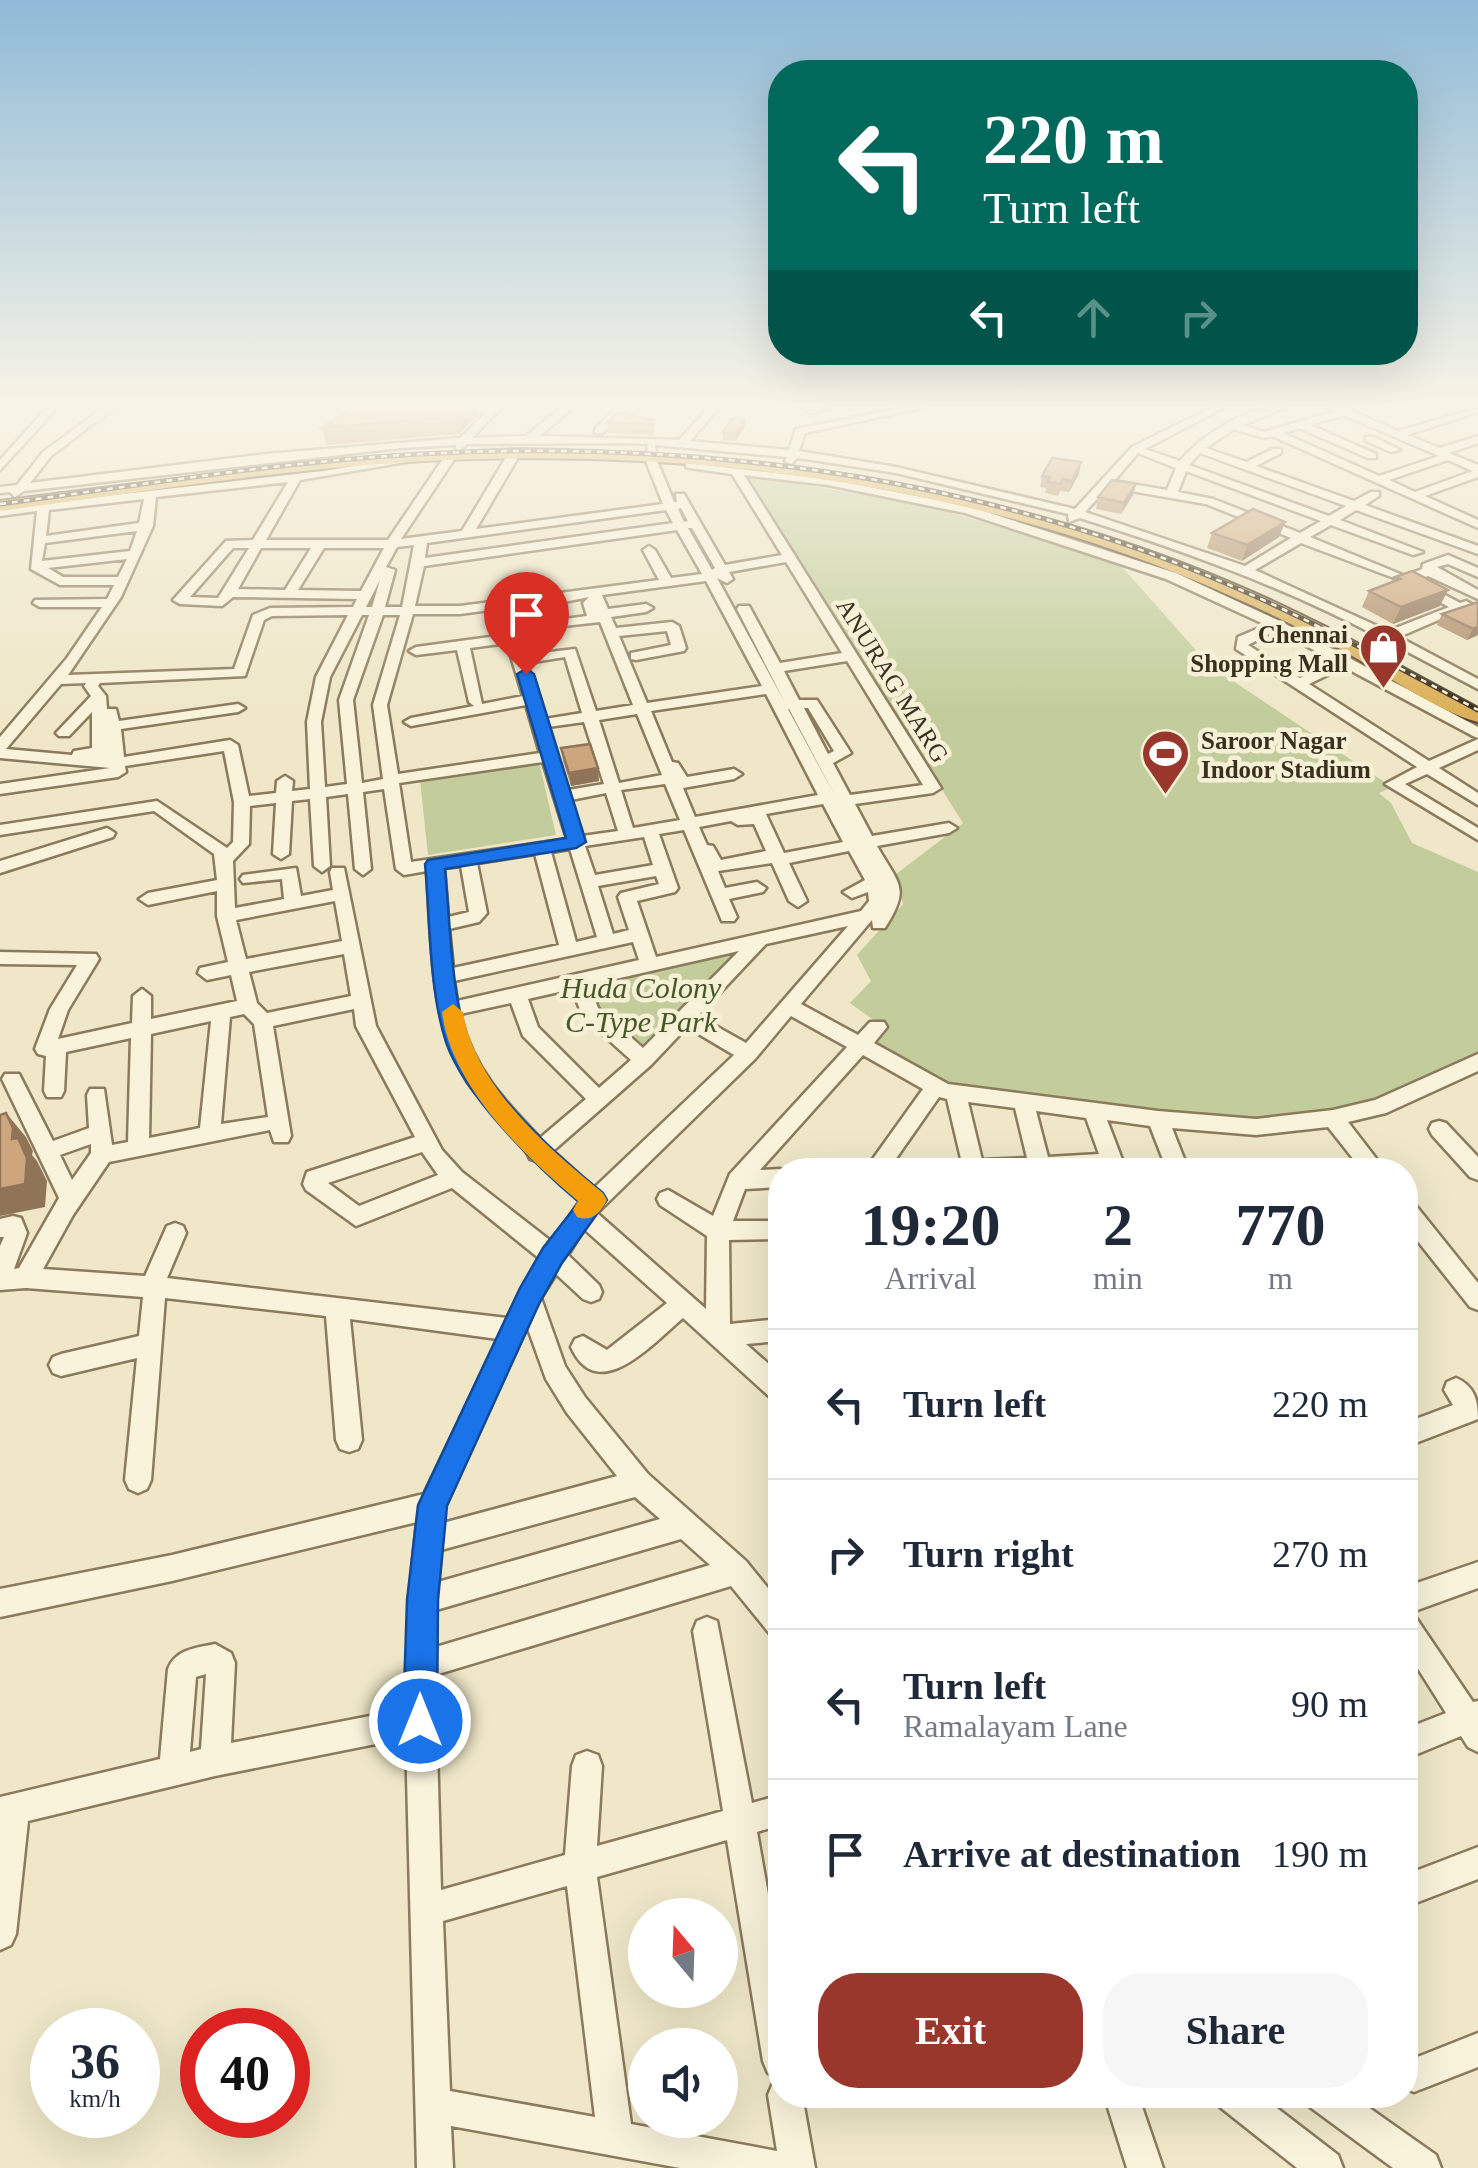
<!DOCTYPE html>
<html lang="en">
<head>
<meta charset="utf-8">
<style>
  :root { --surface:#fff; --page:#f6f6f7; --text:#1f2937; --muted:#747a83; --line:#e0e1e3; --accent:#9a372c }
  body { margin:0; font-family:"Times New Roman",serif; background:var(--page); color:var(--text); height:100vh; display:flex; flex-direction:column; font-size:38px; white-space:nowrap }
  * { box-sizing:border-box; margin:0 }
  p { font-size:32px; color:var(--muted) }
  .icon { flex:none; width:55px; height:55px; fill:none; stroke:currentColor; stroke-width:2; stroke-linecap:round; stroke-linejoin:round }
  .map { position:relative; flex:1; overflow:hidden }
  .drawer { position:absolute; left:768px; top:1158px; width:650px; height:950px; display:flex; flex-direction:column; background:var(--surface); border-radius:40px; box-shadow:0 10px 40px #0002 }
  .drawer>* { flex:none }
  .top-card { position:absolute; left:768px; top:60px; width:650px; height:305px; border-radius:40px; box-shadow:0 10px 40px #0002; background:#00695c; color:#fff; overflow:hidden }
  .needle { width:65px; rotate:341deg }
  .buttons { position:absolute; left:628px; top:1898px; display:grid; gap:20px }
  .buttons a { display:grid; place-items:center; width:110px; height:110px; border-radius:50%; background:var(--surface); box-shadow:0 10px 40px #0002; font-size:50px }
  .speed { position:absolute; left:30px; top:2008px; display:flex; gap:20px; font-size:50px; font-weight:700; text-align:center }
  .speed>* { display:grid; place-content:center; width:130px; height:130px; border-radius:50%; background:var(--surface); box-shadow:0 10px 40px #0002; line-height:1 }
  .speed small { font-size:25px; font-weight:400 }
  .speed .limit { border:15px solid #d22; background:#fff; color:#111 }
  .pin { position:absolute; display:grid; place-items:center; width:85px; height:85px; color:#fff; margin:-102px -42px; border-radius:50% 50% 50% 0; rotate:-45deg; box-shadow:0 0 10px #0007 }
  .pin .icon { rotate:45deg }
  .me { position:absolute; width:110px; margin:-55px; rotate:0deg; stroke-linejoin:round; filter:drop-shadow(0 0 8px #0008) }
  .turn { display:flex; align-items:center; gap:35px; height:210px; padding:0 50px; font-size:45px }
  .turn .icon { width:130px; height:130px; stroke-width:2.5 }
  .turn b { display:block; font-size:70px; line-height:85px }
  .lanes { display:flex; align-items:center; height:95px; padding:0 50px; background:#0003; justify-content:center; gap:50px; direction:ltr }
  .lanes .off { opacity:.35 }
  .eta { display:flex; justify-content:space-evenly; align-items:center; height:170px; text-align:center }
  .eta b { font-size:60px; font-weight:700; line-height:70px }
  .action { display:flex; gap:20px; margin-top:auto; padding:20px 50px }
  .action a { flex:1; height:115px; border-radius:40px; background:var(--accent); color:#fff; font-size:40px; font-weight:700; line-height:115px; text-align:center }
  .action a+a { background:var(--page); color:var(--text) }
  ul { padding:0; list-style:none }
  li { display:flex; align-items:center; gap:30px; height:150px; padding:0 50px; border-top:2px solid var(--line) }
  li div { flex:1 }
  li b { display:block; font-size:38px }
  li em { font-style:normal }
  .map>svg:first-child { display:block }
  .green { fill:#c2cd9b }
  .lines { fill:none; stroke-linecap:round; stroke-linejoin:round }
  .minor-casing { stroke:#8b7a5c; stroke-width:5 }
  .highway-casing { stroke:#594730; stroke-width:4 }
  .minor { fill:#f9f3db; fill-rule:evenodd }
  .highway { fill:#dcb05a; fill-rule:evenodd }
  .rail-casing { stroke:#3b3020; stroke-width:5 }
  .rail { stroke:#f6f0d7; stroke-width:2.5; stroke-dasharray:6; stroke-linecap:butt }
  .wall { fill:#b08f6c }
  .shaded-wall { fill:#907458 }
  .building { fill:#cda67e; stroke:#907458; stroke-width:2.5 }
  .route { fill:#1a73e8; stroke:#114b97; stroke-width:2.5 }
  .slow { fill:#f59e0b }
  .labels { text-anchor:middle; stroke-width:9; stroke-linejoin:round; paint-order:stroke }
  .far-poi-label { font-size:25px; font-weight:bold; fill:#3b3020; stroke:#f6f0d7; text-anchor:end }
  .far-street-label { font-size:25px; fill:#3b3020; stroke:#f6f0d7 }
  .park-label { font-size:30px; font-style:italic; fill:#465827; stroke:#f6f0d7 }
</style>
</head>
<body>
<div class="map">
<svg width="1478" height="2168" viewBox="0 0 1478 2168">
  <rect width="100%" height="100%" fill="#efe7c8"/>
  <path class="green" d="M742,474L923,505L1116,560L1209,665L1392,787L1379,793L1391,803L1412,843L1478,872V1056L1360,1109L1256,1124L954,1088L934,1081L876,1042L886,1029L850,1003L871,981L857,955L903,904L895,875L963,823Z
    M539,762L556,835L428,855L420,780Z
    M741,949L644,1051L596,1010L587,983Z"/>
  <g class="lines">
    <defs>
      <path id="minor" d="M47,408H57L0,470V460Z
        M103,408H114L51,456L30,483L266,454L460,438L490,408H501L472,438L526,436L561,408H572L540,436L679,440L709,408H719L690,441L789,450L796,429L903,408H922L805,433L799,451L896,467L1075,509L1132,447L1211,408H1223L1145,449L1180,461C1203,434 1247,406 1284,408L1243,425L1264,432L1335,411L1331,408H1353L1354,412L1398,431L1478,408V412L1407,435L1440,448L1478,436V443L1449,453L1478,465V477L1425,496L1478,520V528L1272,436L1264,438L1234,429L1206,448L1246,462L1273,449H1281V453L1256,466L1354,501L1371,492H1379V496L1365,505L1478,546V554L1356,510L1340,520L1423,552L1413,555L1331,525L1310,537L1405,576L1422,569L1423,564L1448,555L1478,568V577L1448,564L1437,567L1478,590V599L1428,576L1417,580L1460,603L1466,601L1473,605L1399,637L1478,679V689L1387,641L1366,646V640L1377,636C1281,586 1182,550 1080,518L1069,522L1068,514L896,473L806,459L797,458L791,464L785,461L787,457L655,445L657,461L674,502H677L676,494H684L725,565L782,555L732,474L690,468L686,467V463L828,479L968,506L1176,573L1282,622L1478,727V738L1473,736L1344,667L1309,684L1429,761L1478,739V750L1439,768L1478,793V805L1427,774L1405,784L1478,828V840L1385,784L1417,767L1236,649L1238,637L1266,625L1166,579L965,513L828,485L744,475L941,788L933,793L855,804L872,836L949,823L957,828L949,833L877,846C899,885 911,887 885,928H873L872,920L801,1004L858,1035L870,1022H884L887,1027L874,1043L948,1084L1158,1111L1256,1119L1333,1110L1375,1100L1478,1054V1071L1386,1113L1348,1122L1385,1170H1362L1328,1127L1256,1135L1172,1128L1188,1169L1154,1170L1157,1164L1164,1162L1150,1126L1107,1120L1126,1170H957L962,1163L947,1099L939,1097L888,1170H865L923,1089L863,1055L760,1170L780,1169L782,1170L780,1187L745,1189L733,1221H780V1239L729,1240L730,1324L780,1319V1341L746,1344L780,1374V1402L771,1398L683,1318C654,1342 598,1407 571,1347L575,1339L583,1336L607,1350L667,1303L584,1229L568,1255L599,1285L602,1292L599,1299L591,1302L583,1299L556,1274L541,1298L565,1366L585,1397L648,1474L746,1561L780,1603V1638L770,1634L731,1586L435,1675L441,1890L565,1855L572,1766L576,1755L587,1751L598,1755L602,1766L597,1846L723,1811L693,1631L697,1621L707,1617L717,1621L752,1803L780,1795V1825L757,1832L780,1962V2078L768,2073L763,2061L727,1840L597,1877L631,2124L777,2151L768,2095L773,2083L780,2080V2095H802L815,2168H680L451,2126L453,2168H417L406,1738L215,1776L28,1821L16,1934L11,1945L0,1950V1797L160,1759L168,1669C176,1649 196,1648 215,1644L231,1653L235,1663L231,1743L406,1709L409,1600L417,1522L172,1581L0,1617V1589L172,1555L424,1494L498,1339L350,1319L362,1440L358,1449L349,1452L340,1449L336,1440L326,1316L165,1298L151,1480L147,1489L138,1493L129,1489L125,1480L137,1358L61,1376L53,1373L49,1365L53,1357L61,1354L139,1336L143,1297L26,1288L0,1290V1246L4,1237H0V1219L13,1216L21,1218L27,1233L14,1269L19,1268L59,1198L2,1079L5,1074H19L53,1141L89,1128L87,1095L90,1089H104L112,1145L128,1142L131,1038L66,1052L64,1091L61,1097H47L44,1091L46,1056L38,1054L35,1049L50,1009L77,965L0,964V952L96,954L99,959L68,1010L58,1039L132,1023L133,996L142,989L151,996V1019L237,1001L231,975L207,980L198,973L200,968L228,962L217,916V891L148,905L139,899L148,893L217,880L214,854L154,811L0,835V825L157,801L227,848L233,842L234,802L224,751L125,766L126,772L118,777L0,794V784L110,768L0,758V737L67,658L102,607H40L33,603L35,600L107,599L114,585H60L31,569L37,511L0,516V508L323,471L422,455L424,457L418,460L300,480L266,540H388L447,453H455L457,455L401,539L462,531L508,454L514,451L520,454L476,529L663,504L646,461L648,444L626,443L467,444L460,450L456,449V445L400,448L24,491L15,497L10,492L0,493V487L17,485L43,452ZM1344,415L1439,456L1379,476L1283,433L1299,428L1368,458H1376V454L1310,425ZM1138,453L1176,468L1167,490L1114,481ZM1200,453L1346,506L1329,516L1189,465ZM1448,460L1473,471L1415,492L1389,480ZM1186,471L1321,521L1300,533L1213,499L1178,492ZM288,482L253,540L226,541L173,600L180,604L222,606L233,597L357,599L353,607L270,608L253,615L234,669L68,675L121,597L153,526L156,497ZM1108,487L1206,504L1291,538L1245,566L1085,512ZM144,499L139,523L46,536L49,510ZM681,508L688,521L684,522L678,509ZM666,510L673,523L425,558L427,543ZM688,528H692L715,568L712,570ZM677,530L702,574L671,578L655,550L649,546L643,550L659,580L460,606H415L424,566ZM137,531L130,551L42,561L45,543ZM1301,543L1402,581L1449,607L1388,631L1255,570ZM414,545L402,607H385L395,570L386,567L397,547ZM233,548H249L218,598L190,597ZM261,548H311L285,590L238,589ZM324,548H384L361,591L298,590ZM127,559L118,577H63L48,568ZM786,562L842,653L780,663L749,606H739L737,609L784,701L717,578L727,583L733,579L729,572ZM380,580L372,607H366ZM706,581L762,686L647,703L619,636L667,631L671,645L631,653V659L636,660L684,651L686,648L679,626L672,622L616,628L611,617L646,612L653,608L646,604L608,609L602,595ZM589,597L583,603L587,616L565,619L559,603ZM546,603L555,627L600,622L633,705L596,711L575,649L525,655L522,638L509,607ZM497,609L505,635L416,647L409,651L416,655L457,650L469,702L474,706L411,718L404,722L411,726L526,705L540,753L398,774L387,705L413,614H460ZM348,615L316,677L307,722L310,789L292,791L293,781L285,776L277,781L276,793L249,796L238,745L230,740L124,757L121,729L238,712L245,708L238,704L119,721L116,709H107L106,696L98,686L100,683L245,676L264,620L272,616ZM362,615H369L339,700L347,784L325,787L321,722L330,677ZM383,615H400L373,705L383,779L362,783L353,700ZM1277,630L1334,661L1300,678L1248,645ZM507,643L523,696L482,704L470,648ZM565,657L582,713L545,719L527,663ZM847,661L923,785L850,795L833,763L851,753L817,700H799L784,671ZM86,683L84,686L91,696L56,733L59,736H69L92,712V748L74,751L72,755L6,749L61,684ZM766,694L818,795L695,817L683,788L734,779L742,774L734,769L687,777L678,763L672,762L651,711ZM804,708H808L834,751L828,754ZM788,709H789L834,794L828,783ZM637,714L662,775L619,783L599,720ZM584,722L604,784L568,790L548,727ZM543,762L567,839L411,862L399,783ZM665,784L680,820L633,828L621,790ZM384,789L396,869L404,875L427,871C432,942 429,1019 467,1081C483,1105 521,1137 530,1159L536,1161L580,1201L552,1242L462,1172L442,1150L376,1026L344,868H332L330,872L333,890L301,896L296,868L243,875L240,879L243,883L282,879L284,899L235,908L233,861L249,844L250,806L276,803L273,854L281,859L289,854L292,801L310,799L314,866L322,872L330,866L326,797L348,794L355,869L363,875L371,869L363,792ZM606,793L618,831L582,836L571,800ZM823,804L843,842L784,853L766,814ZM731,821L738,825L754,824L766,851L721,860L713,846L707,845L699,827ZM684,830L722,921H734L737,917L729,899L763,892L766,888L757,882L725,888L718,871L772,863L789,901L798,907L807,901L789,863L849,851L865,880L843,892L852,898L868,892L869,901L861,911L656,957L637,901L675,892L678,888L659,834ZM644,837L653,865L595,875L585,846ZM570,849L597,937L576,942L551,852ZM535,854L559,945L453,968L449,929L479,922L487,913L477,863ZM461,866L469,912L448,917L444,868ZM656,876L659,884L621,893L618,897L629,930L613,934L598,886ZM335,901L342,941L246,959L236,920ZM848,926L746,1043L698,1016L766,944ZM633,942L639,960L457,1001L454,981ZM739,951L643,1048L598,1008L589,985ZM344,954L351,996L267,1013L257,1003L249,972ZM572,989L583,1017L631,1060L599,1088L538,1027L528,999ZM511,1003L523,1036L586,1099L540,1138C505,1102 473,1068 461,1018L460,1014ZM354,1009L356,1026L415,1137L307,1172L303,1184L306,1190L356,1226L452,1188L540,1259L507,1318L167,1278L186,1233L183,1226L175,1223L167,1226L145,1276L43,1269L73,1215L109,1162L270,1130L274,1142H288L291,1136L273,1026ZM244,1014L254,1024L268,1117L221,1124L230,1017ZM791,1016L847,1047L730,1174L713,1216L668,1190L660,1193L657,1199L660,1205L707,1236L706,1309L597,1213L755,1059ZM211,1021L200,1128L149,1138L151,1034ZM687,1027L734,1055L594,1188L553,1151L651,1065ZM968,1102L1015,1108L1027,1158L982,1160ZM1036,1111L1086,1118L1099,1154L1048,1157ZM91,1144V1153L72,1180L60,1155ZM422,1152L438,1175L359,1206L328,1183ZM527,1326L546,1379L567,1413L617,1476L443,1523L445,1506ZM635,1497L660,1519L438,1582L441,1550ZM681,1539L710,1565L436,1647V1610ZM206,1674L201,1749L190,1752L196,1677ZM567,1886L595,2117L450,2091L443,1921Z
        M617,408H628L603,433H595V429Z
        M808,408H829L811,413L806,410Z
        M1366,437H1374L1400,450L1391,452L1366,441Z
        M107,828L115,833L113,837L0,873V861Z
        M1439,1121L1446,1123L1478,1157V1180L1470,1177L1432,1135L1429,1129L1432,1123Z
        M1405,1200L1413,1202L1478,1283V1310L1470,1307L1405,1225Z
        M1456,1378C1475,1386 1478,1401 1478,1419L1405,1447V1423L1453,1405L1444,1390L1447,1382Z
        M1478,1562V1588L1412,1612L1473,1702L1478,1701V1752L1468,1747L1461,1736L1405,1759V1729L1446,1713L1405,1648V1587Z
        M1478,1847V1879L1405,1907V1875Z
        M1478,2033V2067L1414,2092L1405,2088V2062Z
        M1104,2095H1138L1163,2168H1127Z
        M1215,2095H1260L1338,2155L1343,2168H1297L1220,2107Z
        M1305,2095H1351L1436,2155L1441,2168H1393L1310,2107Z"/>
      <path id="highway" d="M522,449C764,454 1003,487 1227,581C1314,617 1395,664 1478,708V722C1438,712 1380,671 1342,650C1270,612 1195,578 1117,551C878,468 618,445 366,465C244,475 122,495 0,511V501C174,479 346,455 522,449Z"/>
    </defs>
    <use href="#minor" class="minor-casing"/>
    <use href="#highway" class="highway-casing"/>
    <use href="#minor" class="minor"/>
    <use href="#highway" class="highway"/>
    <defs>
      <path id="rail" d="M0,504C129,487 259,465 389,456C636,439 889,463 1124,544C1248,586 1363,648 1478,710"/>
    </defs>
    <use href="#rail" class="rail-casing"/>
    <use href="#rail" class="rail"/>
  </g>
  <path class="wall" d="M351,408H477L478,415L458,434L327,445L322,428Z
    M634,417L654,420V435L608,433L607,422Z
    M745,427L736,441L723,440V432Z
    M1079,474L1069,492L1060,491L1058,496L1045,493L1046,488L1040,487L1042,476Z
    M1136,484L1133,495L1121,514L1096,509L1098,497Z
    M1285,522L1279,537L1242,561L1207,548L1212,533Z
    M1395,577L1440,606L1393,624L1362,607L1369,591L1393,582Z
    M1478,602V635L1467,640L1437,625L1442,614Z
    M561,748L599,781L571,786L563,761Z"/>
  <path class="shaded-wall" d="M465,408H477L478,415L458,434L455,417Z
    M745,420V427L736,441V434Z
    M1081,462L1079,474L1069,492L1072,481Z
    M1136,484L1133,495L1121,514L1124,503Z
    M1285,522L1279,537L1242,561L1247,545Z
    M1448,590L1440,606L1393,624L1401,607Z
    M1478,627V635L1467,640L1473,629Z
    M598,768L599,781L571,786L569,773Z
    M6,1113L26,1137L33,1151L32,1155L37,1161L47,1181L45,1207L0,1216V1189L12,1139Z"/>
  <path class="building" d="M351,408H465L455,417L322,428Z
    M617,413L634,414L632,416L654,420L653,425L607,422Z
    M732,418L745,420L736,434L723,432Z
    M1052,458L1081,462L1072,481L1063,479L1060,484L1048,482L1050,477L1042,476Z
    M1112,480L1136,484L1124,503L1098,497Z
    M1253,509L1285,522L1247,545L1212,533Z
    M1412,571L1448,590L1401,607L1369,591L1400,579L1395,577Z
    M1478,602V627L1473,629L1442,614Z
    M590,744L598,768L569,773L561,748Z
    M6,1113L13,1128L12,1139L18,1138L27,1158L25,1184L0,1189V1115Z"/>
  <linearGradient id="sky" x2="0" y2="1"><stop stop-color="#8fbad7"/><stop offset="0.57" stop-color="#f8f4e6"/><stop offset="1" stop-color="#f8f4e6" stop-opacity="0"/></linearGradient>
  <rect width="1478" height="711" fill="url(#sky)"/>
  <path class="route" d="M526,669L534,674L586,842L576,848L445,869C450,918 451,1001 470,1045C492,1097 559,1158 603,1193L607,1200L562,1263L539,1304L447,1506L438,1600L437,1721L432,1732L420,1737L408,1732L403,1721L407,1600L418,1505L520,1288L543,1248L579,1202C536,1166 464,1095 446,1042C429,990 430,919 425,864L428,860L566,838L517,674Z"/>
  <path class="slow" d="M453,1004L463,1012C474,1085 548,1148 603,1193L607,1200C600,1214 591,1222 577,1217L573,1210L578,1201C523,1155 451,1086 442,1012Z"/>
  <defs>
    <symbol id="shop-pin" viewBox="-11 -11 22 30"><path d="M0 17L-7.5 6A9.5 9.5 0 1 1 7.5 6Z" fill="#9a372c" stroke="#f6f0d7"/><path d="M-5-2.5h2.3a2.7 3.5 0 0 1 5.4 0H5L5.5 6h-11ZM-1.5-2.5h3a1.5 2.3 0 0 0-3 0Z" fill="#fff"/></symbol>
    <symbol id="stadium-pin" viewBox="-11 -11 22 30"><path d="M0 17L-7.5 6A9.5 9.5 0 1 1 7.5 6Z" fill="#9a372c" stroke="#f6f0d7"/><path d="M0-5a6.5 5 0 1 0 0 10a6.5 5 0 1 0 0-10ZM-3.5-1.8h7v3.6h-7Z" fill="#fff"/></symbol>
  </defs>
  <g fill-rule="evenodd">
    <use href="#shop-pin" x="1356" y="620" width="55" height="75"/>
    <use href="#stadium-pin" x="1138" y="726" width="55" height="75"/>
  </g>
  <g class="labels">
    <g class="far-poi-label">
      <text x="1348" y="643">Chennai<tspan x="1348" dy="29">Shopping Mall</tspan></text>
      <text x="1201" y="749" text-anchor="start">Saroor Nagar<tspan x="1201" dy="29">Indoor Stadium</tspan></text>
    </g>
    <g class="far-street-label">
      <text transform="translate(893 680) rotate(58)" y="9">ANURAG MARG</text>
    </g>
    <g class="park-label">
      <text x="641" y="998">Huda Colony<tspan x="641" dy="34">C-Type Park</tspan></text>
    </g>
  </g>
</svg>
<div class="buttons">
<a><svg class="needle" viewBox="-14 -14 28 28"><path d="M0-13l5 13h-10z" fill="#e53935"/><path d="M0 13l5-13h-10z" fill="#747a83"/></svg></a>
<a><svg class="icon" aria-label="sound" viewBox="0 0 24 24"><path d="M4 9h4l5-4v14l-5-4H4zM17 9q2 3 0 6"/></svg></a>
</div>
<div class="speed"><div>36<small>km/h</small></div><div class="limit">40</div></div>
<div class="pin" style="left:526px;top:674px;background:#d93025"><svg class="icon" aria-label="arrive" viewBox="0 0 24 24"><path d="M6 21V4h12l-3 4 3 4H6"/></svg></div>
<svg class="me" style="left:420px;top:1721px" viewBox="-20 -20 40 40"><circle r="17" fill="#1a73e8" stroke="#fff" stroke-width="3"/><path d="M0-11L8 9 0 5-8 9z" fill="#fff"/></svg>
<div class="top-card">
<div class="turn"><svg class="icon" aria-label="left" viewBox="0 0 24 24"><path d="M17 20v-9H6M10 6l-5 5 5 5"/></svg><div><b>220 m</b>Turn left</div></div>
<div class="lanes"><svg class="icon" aria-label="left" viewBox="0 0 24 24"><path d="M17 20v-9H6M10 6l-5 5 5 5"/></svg><svg class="icon off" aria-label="ahead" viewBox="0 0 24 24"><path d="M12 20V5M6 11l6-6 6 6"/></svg><svg class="icon off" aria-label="right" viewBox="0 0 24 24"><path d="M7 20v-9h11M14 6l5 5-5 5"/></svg></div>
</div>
<section class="drawer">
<div class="eta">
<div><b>19:20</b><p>Arrival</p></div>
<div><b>2</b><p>min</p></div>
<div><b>770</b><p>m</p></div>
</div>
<ul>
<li><svg class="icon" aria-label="left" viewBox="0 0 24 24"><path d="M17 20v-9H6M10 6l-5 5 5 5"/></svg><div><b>Turn left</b></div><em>220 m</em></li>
<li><svg class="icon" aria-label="right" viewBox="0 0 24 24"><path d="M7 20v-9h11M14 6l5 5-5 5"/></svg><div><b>Turn right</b></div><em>270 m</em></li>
<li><svg class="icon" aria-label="left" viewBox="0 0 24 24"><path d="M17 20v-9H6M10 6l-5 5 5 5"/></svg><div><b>Turn left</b><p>Ramalayam Lane</p></div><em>90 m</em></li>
<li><svg class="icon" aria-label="arrive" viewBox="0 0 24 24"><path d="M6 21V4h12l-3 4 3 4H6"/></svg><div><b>Arrive at destination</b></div><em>190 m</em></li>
</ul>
<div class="action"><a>Exit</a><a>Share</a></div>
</section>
</div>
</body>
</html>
